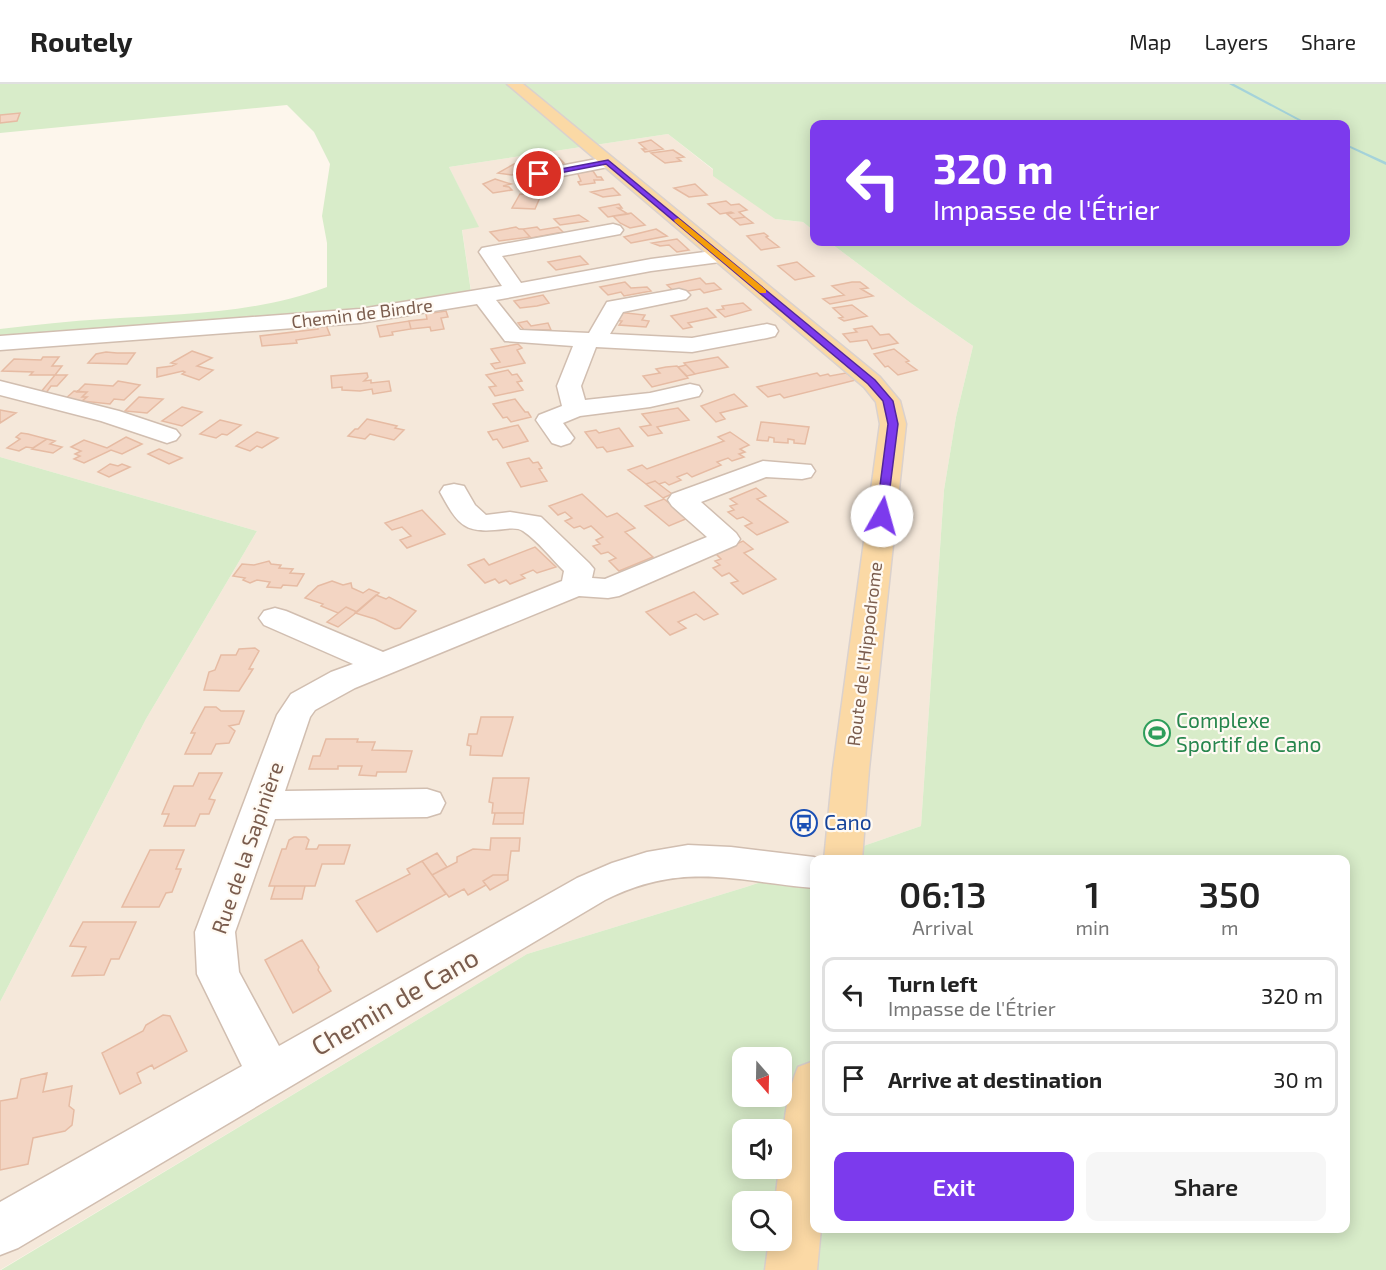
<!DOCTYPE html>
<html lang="en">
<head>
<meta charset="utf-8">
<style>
  :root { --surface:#fff; --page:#f6f6f6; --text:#222; --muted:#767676; --line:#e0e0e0; --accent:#7c3aed }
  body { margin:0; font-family:"Exo 2",sans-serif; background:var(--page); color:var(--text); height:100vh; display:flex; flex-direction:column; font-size:22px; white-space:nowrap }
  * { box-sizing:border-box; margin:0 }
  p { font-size:20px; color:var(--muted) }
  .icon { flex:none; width:33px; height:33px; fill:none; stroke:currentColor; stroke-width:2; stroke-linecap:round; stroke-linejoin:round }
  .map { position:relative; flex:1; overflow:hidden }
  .drawer { position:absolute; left:810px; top:771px; width:540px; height:378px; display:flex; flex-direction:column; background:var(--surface); border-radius:12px; box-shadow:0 3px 15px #0003 }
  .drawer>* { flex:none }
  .top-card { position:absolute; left:810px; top:36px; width:540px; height:126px; border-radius:12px; box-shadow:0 3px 15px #0003; background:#7c3aed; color:#fff; overflow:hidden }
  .needle { width:39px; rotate:160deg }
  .controls { position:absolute; left:732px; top:963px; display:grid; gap:12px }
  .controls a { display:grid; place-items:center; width:60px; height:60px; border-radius:12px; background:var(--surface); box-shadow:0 3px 15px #0003; font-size:30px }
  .pin { position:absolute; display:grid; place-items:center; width:51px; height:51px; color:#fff; margin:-26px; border:3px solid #fff; border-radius:50%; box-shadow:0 2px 6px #0007 }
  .me { position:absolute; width:66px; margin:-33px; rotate:7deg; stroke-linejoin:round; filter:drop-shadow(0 0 4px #0008) }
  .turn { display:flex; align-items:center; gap:21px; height:126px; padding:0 24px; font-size:27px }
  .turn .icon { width:78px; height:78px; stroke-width:2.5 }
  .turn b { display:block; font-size:42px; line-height:51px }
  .eta { display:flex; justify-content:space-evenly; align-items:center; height:102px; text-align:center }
  .eta b { font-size:36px; font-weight:600; line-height:42px }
  .cta { display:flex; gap:12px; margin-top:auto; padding:12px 24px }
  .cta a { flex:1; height:69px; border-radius:12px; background:var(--accent); color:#fff; font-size:24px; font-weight:600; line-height:69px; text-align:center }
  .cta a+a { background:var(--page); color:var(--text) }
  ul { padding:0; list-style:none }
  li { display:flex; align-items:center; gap:18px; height:75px; margin:0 12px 9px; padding:0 12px; border:3px solid var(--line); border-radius:12px }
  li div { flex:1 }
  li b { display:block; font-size:22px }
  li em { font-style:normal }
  header { display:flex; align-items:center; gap:36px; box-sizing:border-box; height:84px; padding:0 30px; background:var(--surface); border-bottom:2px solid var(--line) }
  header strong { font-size:28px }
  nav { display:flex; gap:33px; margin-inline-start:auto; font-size:21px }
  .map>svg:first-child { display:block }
  .residential { fill:#f5e8da }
  .green { fill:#d8ecc9; fill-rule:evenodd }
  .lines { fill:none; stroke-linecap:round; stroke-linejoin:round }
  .stream { fill:#a5d3da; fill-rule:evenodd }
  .building { fill:#f3d5c3; stroke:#e6bba3; stroke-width:1.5 }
  .minor-casing { stroke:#d1beb0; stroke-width:3 }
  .major-casing { stroke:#dad1cd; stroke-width:3 }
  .minor { fill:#fff; fill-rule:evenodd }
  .major { fill:#fbd9a5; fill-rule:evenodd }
  .route { fill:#7c3aed; stroke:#51269a; stroke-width:1.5 }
  .slow { fill:#f59e0b }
  .labels { text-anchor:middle; stroke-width:4.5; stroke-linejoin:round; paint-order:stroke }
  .far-street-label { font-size:18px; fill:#7a5c4d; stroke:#fffaf3 }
  .leisure-label { font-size:21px; fill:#27864d; stroke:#fffaf3; text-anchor:start }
  .transit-label { font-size:21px; fill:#164399; stroke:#fffaf3; text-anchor:start }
  .street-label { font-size:21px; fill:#7a5c4d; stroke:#fffaf3 }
  .near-street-label { font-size:26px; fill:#7a5c4d; stroke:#fffaf3 }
</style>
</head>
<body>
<header>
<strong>Routely</strong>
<nav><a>Map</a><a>Layers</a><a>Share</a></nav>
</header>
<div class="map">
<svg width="1386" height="1186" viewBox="0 0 1386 1186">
  <rect width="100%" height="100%" fill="#fdf6ec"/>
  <path class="residential" d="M668,50L775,135L803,138L814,147V158H829L912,220L973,262L956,333L944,406L921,742L826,775L814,776V780L746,803L527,870L0,1186V918L146,635L257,447L0,373V253L471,207L462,145L478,142L449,83Z"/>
  <path class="green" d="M0,0H1386V1186H1L527,870L746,803L814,780V1144H1346V776L826,775L921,742L944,406L956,333L973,262L912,220L829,158H1346V40H814V147L803,138L775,135L713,92V85L668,50L449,83L479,143L462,146L471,208L380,225L0,253V245C35,241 70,237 105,235C181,230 254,230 327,203V159L322,132L330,80L314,48L287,21L0,49ZM742,974H782V1012H742ZM742,1046H782V1084H742ZM742,1118H782V1156H742Z
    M0,373L257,447L146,635L0,918Z"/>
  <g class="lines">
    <path class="stream" d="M1229,0H1234L1309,40H1305Z
      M1346,60L1386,78V81L1346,62Z"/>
  </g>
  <path class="building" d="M20,29L17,37L0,39V31Z
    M651,56L663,65L645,68L642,65H646L639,59Z
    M673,66L684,73L677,74L681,77L665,79L651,69Z
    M547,71L552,75L559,74L564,79L544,83L533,73Z
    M531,78L536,83L525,85L512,91L498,89L514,80Z
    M593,87L597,93H601L603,96H594L595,99L580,101L578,98L581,97L577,88Z
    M495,95L511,100L503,102L509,103L512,106L493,109L483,100Z
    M695,100L707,111L689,113L674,104Z
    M613,104L620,111L603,113L591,108Z
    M520,110L541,111L535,125L512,124Z
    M726,117L731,121L739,120L747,126L739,128L745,133L733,135L727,130L733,129L731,128L720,130L708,120Z
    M619,120L622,124H618L628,130L608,133L599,124Z
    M631,129L645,141L630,144L620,139L613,132Z
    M579,131L588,137L560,141L554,135Z
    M745,133L753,139L740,141L733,135Z
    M516,143L519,145H523L530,153L499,157L490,148Z
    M537,143L540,146L558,143L563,148L531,154L523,145Z
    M656,145L667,152L631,159L624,153Z
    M764,149L768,152L766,153L779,163L761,166L747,152Z
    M677,155L689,166L677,168L669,161L660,162L652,159Z
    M580,172L588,180L556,186L548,178Z
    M797,178L814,192L795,196L778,182Z
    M700,194L706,200L714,199L721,205L704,209L700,205L676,209L667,201Z
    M625,198L631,204L647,203L651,207L624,212L621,208L608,211L600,203Z
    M852,198H860L868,204L861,205L873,212L830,220L823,215L844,211L832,202Z
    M543,211L549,219L537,222L520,224L514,217Z
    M743,219L751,226L725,233L717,226L724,225L722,222Z
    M852,221L867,232L844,237L839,234L843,233L833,224Z
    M707,224L716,233L688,239L692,243L683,245L671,232Z
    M446,227L448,233L441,234L444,245L431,247L430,243L411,245L409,237L427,235L426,230Z
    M617,228L645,231L642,236L649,237L646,243L619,241L622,237L613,236Z
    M409,237L411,245L392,248L393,251L380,253L377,242Z
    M527,237L531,242L548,239L551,246H524L518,239Z
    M326,241L330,251L296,256L297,259L262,262L260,252L318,245V242Z
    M872,242L880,251L889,250L898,259L872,265L867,256L850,258L843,250L857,248L854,245Z
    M518,260L522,264L517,266L525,279L495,285L491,280L500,278L491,265Z
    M894,265L909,277L906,278L917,286L898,291L888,282L885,283L874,270Z
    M192,267L212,274L197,282L213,286L199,296L182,290L185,288L183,287L157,293V284L172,282L176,280L171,279Z
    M106,268L117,269H135L127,280L88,279L96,270Z
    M43,273H59L52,282H62L55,291H30L33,288L2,287L14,275L41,276Z
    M718,273L728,283L695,290L684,279Z
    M686,281L695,290L687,292L678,283Z
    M666,283L677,282L688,294L652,303L643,292L660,289L656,285Z
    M508,286L512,291L517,290L522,297L517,298L523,306L495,312L489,303L496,302L486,291Z
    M367,289L368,293L364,297L371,296V299L389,297L391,307L373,310L372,305L360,307L342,306V303L332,304L331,292Z
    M817,289L820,292L828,290L830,292L846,289L856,296L784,314L780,310L768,313L757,303Z
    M55,291H67L57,302H51L46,309H40Z
    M118,297L140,301L124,316L114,315L110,320L82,317L87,313H82L87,308H77L85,300L113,302Z
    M74,307L87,308L82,313H87L82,317L64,316Z
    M734,310L747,322L720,329L725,335L716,338L701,322Z
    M139,313L163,315L147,329L125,327Z
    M515,315L525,328H528L531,333L511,338L507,333L503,334L493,320Z
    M182,323L202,328L182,342L162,337Z
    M678,324L689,336L657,343L662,349L648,352L640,343L651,341L642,330Z
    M0,326L16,329L0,339Z
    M367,335L397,342L395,344L404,346L394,356L370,350L365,355L348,352L355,345H358Z
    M220,336L241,341L227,351L222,350L216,354L200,350Z
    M761,338L809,343L805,360L794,359V356L788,355V359L774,358V354L769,353L768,357L757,356Z
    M518,341L528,357L503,364L497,355L493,356L488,348Z
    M619,344L633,362L607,368L603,363L597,364L585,348L596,346L599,349Z
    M257,348L278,354L262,364L257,362L250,367L236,362Z
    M730,348L749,361L740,365L745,368L739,370L744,373L732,377L728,374L717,378L721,381L692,393L687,389L677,393L681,396L669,401L665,398L659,400L655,397L646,400L628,386L642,381L647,385L724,357L718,353Z
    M21,349L28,350L47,355L33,364L26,363L19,367L7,364L20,355L16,353Z
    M126,353L142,360L122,370L111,366L84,379L74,375L80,372L75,370L81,367L71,363L84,356L107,364Z
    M47,355L55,357L50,360L62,363L53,369L32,365Z
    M159,365L182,374L169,380L148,370Z
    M529,374L533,379L538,378L542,384L539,385L547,397L521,403L507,379Z
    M110,380L118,382L122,380L130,383L109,393L98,388Z
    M655,397L672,410L663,414L646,400Z
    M756,404L766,412L757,415L788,438L757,451L745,442L752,439L743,433L737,435L728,428L734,426L730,422L737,420L730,415Z
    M582,410L607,433L617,429L635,444L625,448L653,473L619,487L609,477L616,474L608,468L601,470L593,462L600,460L596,456L603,453L591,442L584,445L580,442L574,444L565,437L572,434L565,428L558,431L549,422Z
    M664,415L688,434L669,442L645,422Z
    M422,426L445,450L407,464L400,456L411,452L402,443L392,446L385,439Z
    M743,457L753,465L744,469L776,495L743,510L731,499L738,497L729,489L722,492L713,484L720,481L715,477L721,475L715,469Z
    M535,463L556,483L537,489L533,486L521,491L525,494L510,500L506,496L499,499L495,495L485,499L468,481L484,475L489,481Z
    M269,477L271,480L281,481L279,484L293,485L290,489L304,490L297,502L283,501L281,504L267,503L270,498L257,496L250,499L243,496L245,494L233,492L242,480L254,481Z
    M332,497L343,501L351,499L352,504L363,509L369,505L379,509L357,528L346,523L338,529L321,522L323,520L305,514L318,502Z
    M694,508L718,530L704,536L696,530L678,538L686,544L670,551L646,528Z
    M376,511L386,515L389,513L416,527L400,544L395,545L375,535L355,529Z
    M346,523L357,528L338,543L327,538Z
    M255,564L259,567L249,585H253L239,607L204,606L209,588L215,586L221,571H236L239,565Z
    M205,623H216L221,627H244L239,640L229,642L235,647L229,659L216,660L211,670H185L195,649H191Z
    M481,633H513L502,672L470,671L471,662L467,661L469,650H477Z
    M326,655H358L357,658H375L372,666L412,667L406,688H377L376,692L359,691L362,682H338V685H309L313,672H320Z
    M199,689H222L209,715L215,716L209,730H200L195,742H164L169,730H162L174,702H193Z
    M493,694H529L524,729H492L493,719L489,718Z
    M495,729H524L523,740H493Z
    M294,753H306L309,756L306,765H317L319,761H350L344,780H322L315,802H269L282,765H286L289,756Z
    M491,754H520L519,767H511L508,791H493L483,797L486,801L468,811L464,805L449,813L432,791L457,778V773L473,765L490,766Z
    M150,766H184L176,785H181L172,808L166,809L159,823H122Z
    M437,769L447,783L432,791L422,777Z
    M422,777L446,810L377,848L356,817L410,790L407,785Z
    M493,791H508V796L490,806L483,797Z
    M275,802H305L302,815H271Z
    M83,838H136L119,875H111L104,891L72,892L86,863L70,862Z
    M302,856L319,883L318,886L331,907L293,929L265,876Z
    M163,931L170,932L187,967L154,985L152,981L137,989L141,999L120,1010L102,969L143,947L146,941Z
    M47,989L43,1008L72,1002L69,1022L74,1026L72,1041L65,1047L33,1054L28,1080L0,1086V1017L17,1014L21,995Z"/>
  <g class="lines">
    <defs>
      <path id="minor" d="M607,73L615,78L613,82L552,94L557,100L554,104C543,107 537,100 530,91L533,87L539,86Z
        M613,140L620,142L623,146L620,150L502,172L521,199L651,175L720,166L727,168L730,172L727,176L720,178L651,187L496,216L520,246L589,249L607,218L679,205L686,207L690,211L686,215L623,228L610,250L692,254L767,240L775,242L778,247L775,252L767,254L692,268L596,263L581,302L585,316L650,309L690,300L699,302L702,307L699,312L650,323L580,332L563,339L574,354L570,359L561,362L552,359L536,336L539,331L562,322L557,302L573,262L505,257L477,220L360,239L0,266V252L360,225L502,202L479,168L482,164Z
        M0,297L119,327L176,346L180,351L176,356L167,359L101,337L0,311Z
        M763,377L811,381L815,387L811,393L802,395L766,393L701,418L736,449L740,455L736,461L619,512L608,514L579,512L355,604L315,626L310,633L285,707L427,705L440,709L445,719L440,729L427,733L275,735L235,848L239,888L279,962L577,794L612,779L647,768L688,761L731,763L814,773L820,776H814V804C734,797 683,777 605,816L18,1164L0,1171V1118L242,982L197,890L195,848L277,631L291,610L331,588L353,580L264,541L259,534L264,527L275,524L286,527L383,568L562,497L564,487C551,474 538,457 523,447C519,444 511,444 505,445C465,450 459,443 440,408L444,402L454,400L464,402L475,421L486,431L510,428L541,433L589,479L594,485L592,494L605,495L707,453L672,422L668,416L672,410Z"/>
      <path id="major" d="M507,0H523L880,293L900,317L906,340L869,685L862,776H824L833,685L880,340L876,318L864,303Z
        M814,977V1144H821L817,1186H765L769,1156H782V1118H775L779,1084H782C782,1052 785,1013 798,983Z"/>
    </defs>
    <use href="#minor" class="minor-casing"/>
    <use href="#major" class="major-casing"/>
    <use href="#minor" class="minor"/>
    <use href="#major" class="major"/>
  </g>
  <path class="route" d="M608,76L875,296L893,317L898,340L886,435H878L876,432L888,340L883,317L868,300L606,80L539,93L535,90Z"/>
  <path class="slow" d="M678,134L766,206V209H760L675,138L674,136Z"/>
  <defs>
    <symbol id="stadium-ring" viewBox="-11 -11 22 22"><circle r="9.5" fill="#fffaf3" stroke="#2e9e5b" stroke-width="1.5"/><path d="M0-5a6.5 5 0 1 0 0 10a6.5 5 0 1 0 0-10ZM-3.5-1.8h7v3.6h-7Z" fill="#2e9e5b"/></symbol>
    <symbol id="bus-ring" viewBox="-11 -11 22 22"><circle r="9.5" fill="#fffaf3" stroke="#1a4fb4" stroke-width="1.5"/><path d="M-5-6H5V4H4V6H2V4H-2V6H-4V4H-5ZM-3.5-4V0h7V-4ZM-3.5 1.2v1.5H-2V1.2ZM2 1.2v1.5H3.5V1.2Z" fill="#1a4fb4"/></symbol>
  </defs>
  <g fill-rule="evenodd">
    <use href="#stadium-ring" x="1142" y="634" width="30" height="30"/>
    <use href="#bus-ring" x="789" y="724" width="30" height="30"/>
  </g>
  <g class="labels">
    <g class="far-street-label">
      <text transform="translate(362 230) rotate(-7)" y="6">Chemin de Bindre</text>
      <text transform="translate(865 570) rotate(-83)" y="6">Route de l'Hippodrome</text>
    </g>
    <g class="leisure-label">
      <text x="1176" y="644">Complexe<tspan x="1176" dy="24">Sportif de Cano</tspan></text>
    </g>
    <g class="transit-label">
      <text x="824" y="746">Cano</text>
    </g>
    <g class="street-label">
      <text transform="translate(248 764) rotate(-71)" y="7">Rue de la Sapinière</text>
    </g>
    <g class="near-street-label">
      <text transform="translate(395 918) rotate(-30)" y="9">Chemin de Cano</text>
    </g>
  </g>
</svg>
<div class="controls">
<a><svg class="needle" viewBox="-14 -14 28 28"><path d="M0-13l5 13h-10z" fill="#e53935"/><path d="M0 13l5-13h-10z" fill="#767676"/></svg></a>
<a><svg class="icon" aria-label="sound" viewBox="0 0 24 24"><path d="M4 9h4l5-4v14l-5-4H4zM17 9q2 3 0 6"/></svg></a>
<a><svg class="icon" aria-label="search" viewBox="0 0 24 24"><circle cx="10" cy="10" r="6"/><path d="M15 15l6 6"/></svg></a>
</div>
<div class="pin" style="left:539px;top:90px;background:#d93025"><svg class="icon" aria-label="arrive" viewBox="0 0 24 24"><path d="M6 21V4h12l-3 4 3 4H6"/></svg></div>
<svg class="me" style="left:882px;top:432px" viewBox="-20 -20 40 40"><circle r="19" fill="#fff"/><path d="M0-13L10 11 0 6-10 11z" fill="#7c3aed"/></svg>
<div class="top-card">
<div class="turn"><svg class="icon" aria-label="left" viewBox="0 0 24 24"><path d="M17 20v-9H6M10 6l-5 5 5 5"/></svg><div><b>320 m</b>Impasse de l'Étrier</div></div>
</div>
<section class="drawer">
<div class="eta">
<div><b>06:13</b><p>Arrival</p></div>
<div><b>1</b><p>min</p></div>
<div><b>350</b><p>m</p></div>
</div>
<ul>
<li><svg class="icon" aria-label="left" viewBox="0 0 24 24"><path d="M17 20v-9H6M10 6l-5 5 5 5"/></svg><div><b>Turn left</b><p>Impasse de l'Étrier</p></div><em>320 m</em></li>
<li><svg class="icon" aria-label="arrive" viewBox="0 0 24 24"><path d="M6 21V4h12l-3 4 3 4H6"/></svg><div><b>Arrive at destination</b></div><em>30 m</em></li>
</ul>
<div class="cta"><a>Exit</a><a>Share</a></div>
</section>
</div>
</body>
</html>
